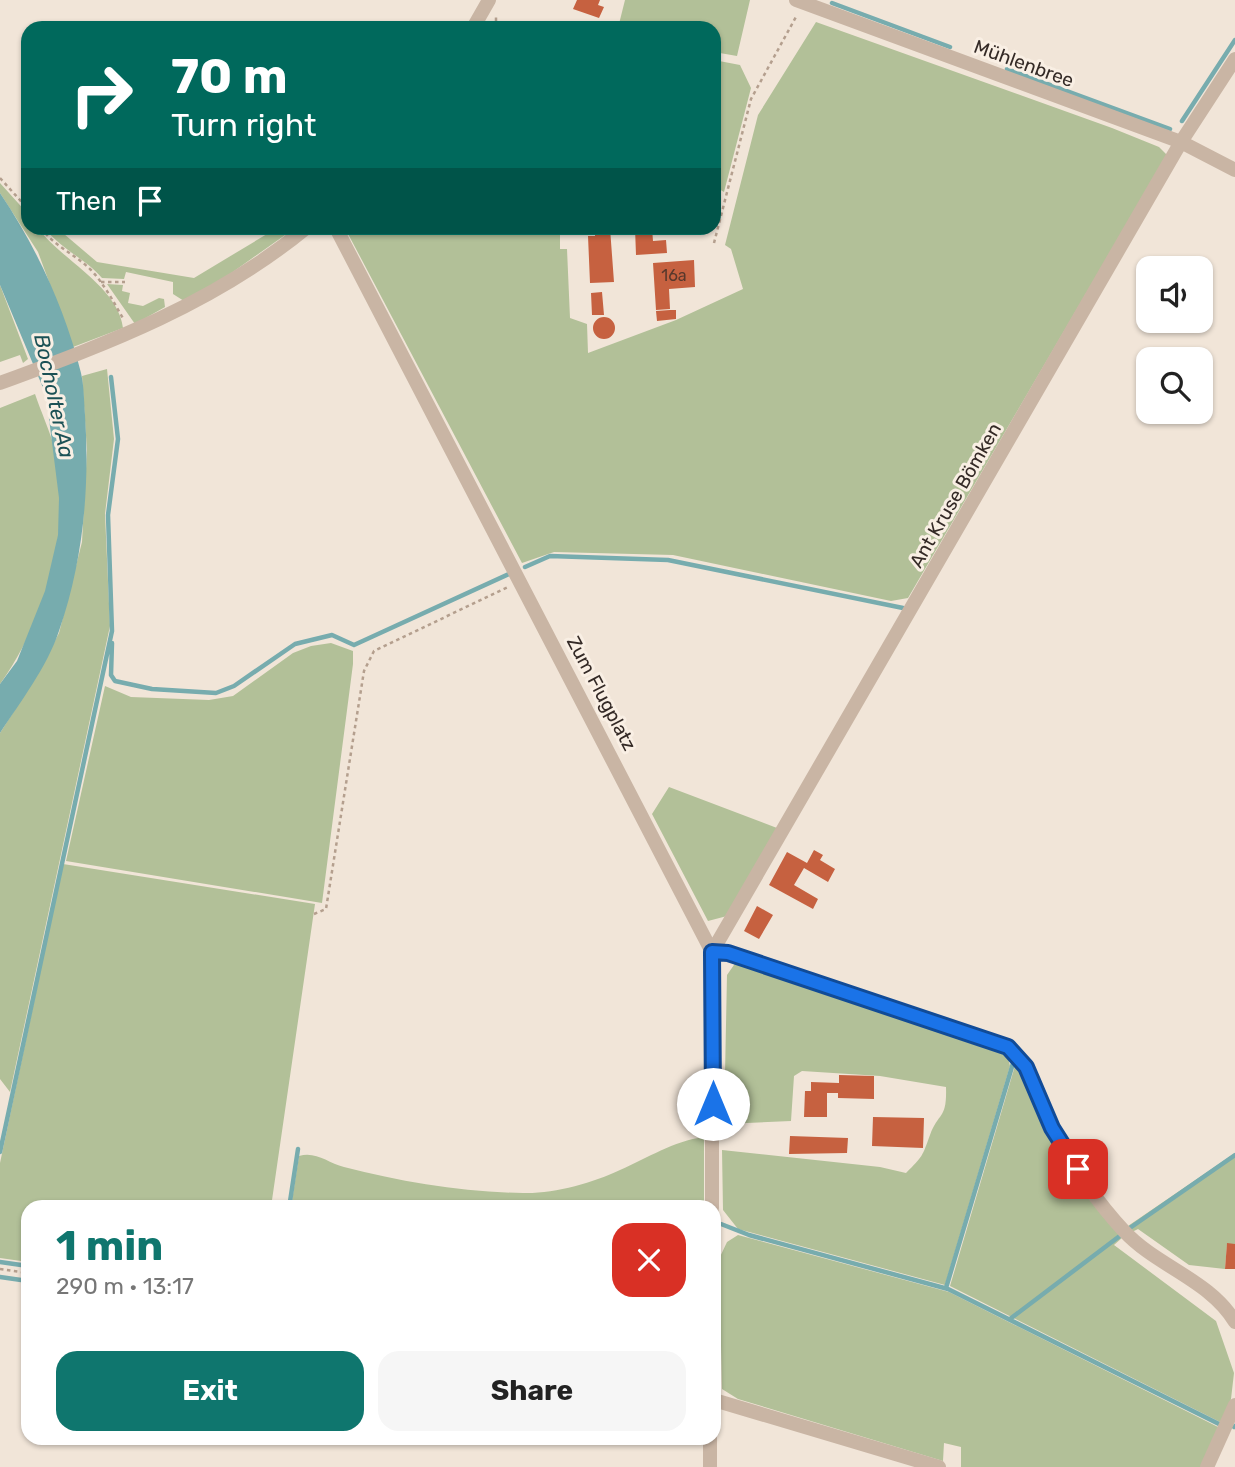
<!DOCTYPE html>
<html lang="en">
<head>
<meta charset="utf-8">
<style>
  :root { --surface:#fff; --page:#f6f6f6; --text:#222; --muted:#767676; --accent:#0f766e }
  body { margin:0; font-family:Rubik,sans-serif; background:var(--page); color:var(--text); height:100vh; display:flex; flex-direction:column; font-size:26px; white-space:nowrap }
  * { box-sizing:border-box; margin:0 }
  p { font-size:23px; color:var(--muted) }
  .icon { flex:none; width:38px; height:38px; fill:none; stroke:currentColor; stroke-width:2; stroke-linecap:round; stroke-linejoin:round }
  .map { position:relative; flex:1; overflow:hidden }
  .details { position:absolute; left:21px; top:1200px; width:700px; height:245px; display:flex; flex-direction:column; background:var(--surface); border-radius:21px; box-shadow:0 2px 5px #0004 }
  .details>* { flex:none }
  .hud { position:absolute; left:21px; top:21px; width:700px; height:214px; border-radius:21px; box-shadow:0 2px 5px #0004; background:#00695c; color:#fff; overflow:hidden }
  .tools { position:absolute; left:1136px; top:256px; display:grid; gap:14px }
  .tools a { display:grid; place-items:center; width:77px; height:77px; border-radius:14px; background:var(--surface); box-shadow:0 2px 5px #0004; font-size:35px }
  .pin { position:absolute; display:grid; place-items:center; width:60px; height:60px; color:#fff; margin:-30px; border-radius:14px; box-shadow:0 4px 10px #0006 }
  .me { position:absolute; width:77px; margin:-38px; rotate:0deg; stroke-linejoin:round; filter:drop-shadow(0 0 5px #0008) }
  .turn { display:flex; align-items:center; gap:24px; height:147px; padding:0 35px; font-size:32px }
  .turn .icon { width:91px; height:91px; stroke-width:2.5 }
  .turn b { display:block; font-size:49px; line-height:60px }
  .then { display:flex; align-items:center; height:66px; padding:0 35px; background:#0003; gap:14px; font-size:26px }
  .round { display:grid; place-items:center; flex:none; width:74px; height:74px; border-radius:21px; background:var(--page) }
  .overview { display:flex; align-items:center; justify-content:space-between; height:119px; padding:0 35px }
  h1 { font-size:42px; font-weight:700; line-height:52px; color:var(--accent) }
  .primary-button { display:flex; gap:14px; margin-top:auto; padding:14px 35px }
  .primary-button a { flex:1; height:80px; border-radius:21px; background:var(--accent); color:#fff; font-size:28px; font-weight:700; line-height:80px; text-align:center }
  .primary-button a+a { background:var(--page); color:var(--text) }
  .map>svg:first-child { display:block }
  .green { fill:#b2c098 }
  .water { fill:#77acae }
  .lines { fill:none; stroke-linecap:round; stroke-linejoin:round }
  .stream { stroke:#77acae; stroke-width:4.5 }
  .building { fill:#c66140 }
  .path { stroke:#b49f8e; stroke-width:2.5; stroke-dasharray:3.5 3.5; stroke-linecap:butt }
  .minor { stroke:#c9b5a4; stroke-width:14 }
  .route-casing { stroke:#114b97; stroke-width:18 }
  .route { stroke:#1a73e8; stroke-width:12 }
  .labels { text-anchor:middle; stroke-width:6; stroke-linejoin:round; paint-order:stroke }
  .number-label { font-size:16px; fill:#58382c }
  .street-label { font-size:19px; fill:#342a26; stroke:#f9efe4 }
  .water-label { font-size:21px; font-style:italic; fill:#1b5155; stroke:#f9efe4 }
</style>
</head>
<body>
<div class="map">
<svg width="1235" height="1467" viewBox="0 0 1235 1467">
  <rect width="100%" height="100%" fill="#f1e5d8"/>
  <path class="green" d="M625,0H750L737,56L714,52V28H640L619,24Z
    M816,22L1112,128L1159,147L1167,155L908,598L891,601L673,555L554,552L522,563L346,230L560,228V249H567L570,318L587,324L588,353L676,320L743,289L731,249L725,245L758,115Z
    M714,60L740,65L751,88L724,192L714,186Z
    M0,183L28,214V228H38C60,259 118,286 123,328L73,347L38,252L0,193Z
    M45,228H57L97,262L194,278L277,228H295L230,274L184,301L173,294V282L126,272L124,279L102,278C85,258 60,249 45,228Z
    M107,284L123,285L122,291L130,293L128,303L143,306L159,298L164,299L165,307L135,324Z
    M0,285L28,359L23,363L20,355L0,362Z
    M107,369L114,439L105,514L110,626L10,1092L0,1079V733L37,675L59,633L82,542L87,450L82,376Z
    M35,394C41,412 50,431 55,450C74,524 44,624 0,684V408Z
    M331,643L353,651V664L322,903L66,861L105,686L131,697L209,700L233,696L293,653L311,646Z
    M669,787L777,828L727,916L708,921L652,814Z
    M63,864L315,904L271,1207L28,1208V1262L0,1258V1163Z
    M736,962L1007,1053L1010,1066L945,1285L738,1229L723,1210L722,1150L880,1167L906,1173C923,1156 922,1157 930,1135C939,1111 947,1120 946,1087L880,1076L802,1071L794,1076L791,1121L724,1124L727,975Z
    M1017,1059L1123,1237L1114,1245L1216,1321L1234,1373L1231,1399L1222,1423L950,1286Z
    M704,1137V1207H291L299,1156C316,1151 328,1163 344,1167C402,1182 462,1192 523,1193C553,1194 593,1183 620,1170C648,1158 673,1141 704,1137Z
    M1235,1153V1244H1227L1225,1269L1189,1265L1138,1229L1130,1233L1128,1226Z
    M738,1235L949,1292L1220,1428L1202,1467H961V1447L944,1443L943,1461L738,1399L722,1389L719,1259L727,1242Z"/>
  <path class="water" d="M0,193C37,248 65,309 81,373C84,386 84,401 85,415C90,488 83,562 59,631C47,667 21,701 0,733V684L17,661L45,591L58,535L59,498L46,395L0,285Z"/>
  <g class="lines">
    <path class="stream" d="M832,3L950,47
      M1007,69L1170,129
      M1182,121L1235,40
      M525,567L550,556L668,560L903,608
      M112,643L111,675L115,681L152,689L216,693L234,686L295,644L332,635L354,645L511,573
      M0,1152L112,631L108,515L118,439L111,377
      M289,1208L298,1149
      M721,1224L749,1235L948,1289L1221,1425
      M1127,1230L1235,1155
      M0,1262L28,1266
      M0,1277L28,1281
      M946,1288L1014,1060
      M1010,1319L1121,1235
      M1234,1427L1235,1426"/>
  </g>
  <path class="building" d="M577,0H600L598,5L604,7L599,18L573,9Z
    M595,228H610L614,282L590,283L588,236H595Z
    M635,228H652L653,241L666,240L667,253L636,255Z
    M694,260L695,287L669,289L670,309L656,310L653,263Z
    M602,292L604,315H592L591,293Z
    M670,310H676V319L657,321L656,311Z
    M593 328a11 11 0 1 1 22 0a11 11 0 1 1-22 0Z
    M814,850L823,855L820,860L835,869L828,882L804,868L794,885L818,899L813,909L769,885L787,852L807,863Z
    M757,906L773,915L759,939L744,931Z
    M839,1075L874,1076V1099L838,1098V1093H827V1117H804L805,1091H811V1082L839,1083Z
    M873,1117L924,1118L923,1148L872,1146Z
    M790,1136L848,1138L847,1153L789,1154Z
    M1227,1243L1235,1244V1269H1225Z"/>
  <g class="lines">
    <path class="path" d="M496,28V16
      M0,178L28,209
      M41,228C55,247 75,254 91,270C105,285 114,303 124,320
      M714,243L751,99L797,15
      M101,282H125
      M314,914L326,909L364,671L374,651L508,587
      M0,1269L28,1273"/>
    <path class="minor" d="M796,0L1181,142L1235,170
      M473,28L489,0
      M336,228L712,952V1208
      M0,383C109,343 215,303 306,228
      M712,952L1181,142L1235,59
      M712,952L728,953L1008,1047C1033,1067 1038,1102 1053,1130C1072,1165 1097,1202 1124,1231C1156,1266 1210,1280 1235,1322
      M714,1400L939,1467
      M710,1467V1438
      M1207,1467L1235,1405"/>
  </g>
  <g class="lines">
    <defs>
      <path id="route" d="M713,1104L712,952L728,953L1008,1047L1026,1067L1052,1128L1078,1169"/>
    </defs>
    <use href="#route" class="route-casing"/>
    <use href="#route" class="route"/>
  </g>
  <g class="labels">
    <g class="number-label">
      <text x="674" y="281">16a</text>
    </g>
    <g class="street-label">
      <text transform="translate(1024 63) rotate(20)" y="7">Mühlenbree</text>
      <text transform="translate(955 495) rotate(-60)" y="7">Ant Kruse Bömken</text>
      <text transform="translate(602 693) rotate(62)" y="7">Zum Flugplatz</text>
    </g>
    <g class="water-label">
      <text transform="translate(54 396) rotate(78)" y="7">Bocholter Aa</text>
    </g>
  </g>
</svg>
<div class="tools">
<a><svg class="icon" aria-label="sound" viewBox="0 0 24 24"><path d="M4 9h4l5-4v14l-5-4H4zM17 9q2 3 0 6"/></svg></a>
<a><svg class="icon" aria-label="search" viewBox="0 0 24 24"><circle cx="10" cy="10" r="6"/><path d="M15 15l6 6"/></svg></a>
</div>
<div class="pin" style="left:1078px;top:1169px;background:#d93025"><svg class="icon" aria-label="arrive" viewBox="0 0 24 24"><path d="M6 21V4h12l-3 4 3 4H6"/></svg></div>
<svg class="me" style="left:713px;top:1104px" viewBox="-20 -20 40 40"><circle r="19" fill="#fff"/><path d="M0-13L10 11 0 6-10 11z" fill="#1a73e8"/></svg>
<div class="hud">
<div class="turn"><svg class="icon" aria-label="right" viewBox="0 0 24 24"><path d="M7 20v-9h11M14 6l5 5-5 5"/></svg><div><b>70 m</b>Turn right</div></div>
<div class="then">Then<svg class="icon" aria-label="arrive" viewBox="0 0 24 24"><path d="M6 21V4h12l-3 4 3 4H6"/></svg></div>
</div>
<section class="details">
<div class="overview"><div><h1>1 min</h1><p>290 m · 13:17</p></div><a class="round" style="background:#d93025;color:#fff"><svg class="icon" aria-label="close" viewBox="0 0 24 24"><path d="M6 6l12 12M18 6L6 18"/></svg></a></div>
<div class="primary-button"><a>Exit</a><a>Share</a></div>
</section>
</div>
</body>
</html>
